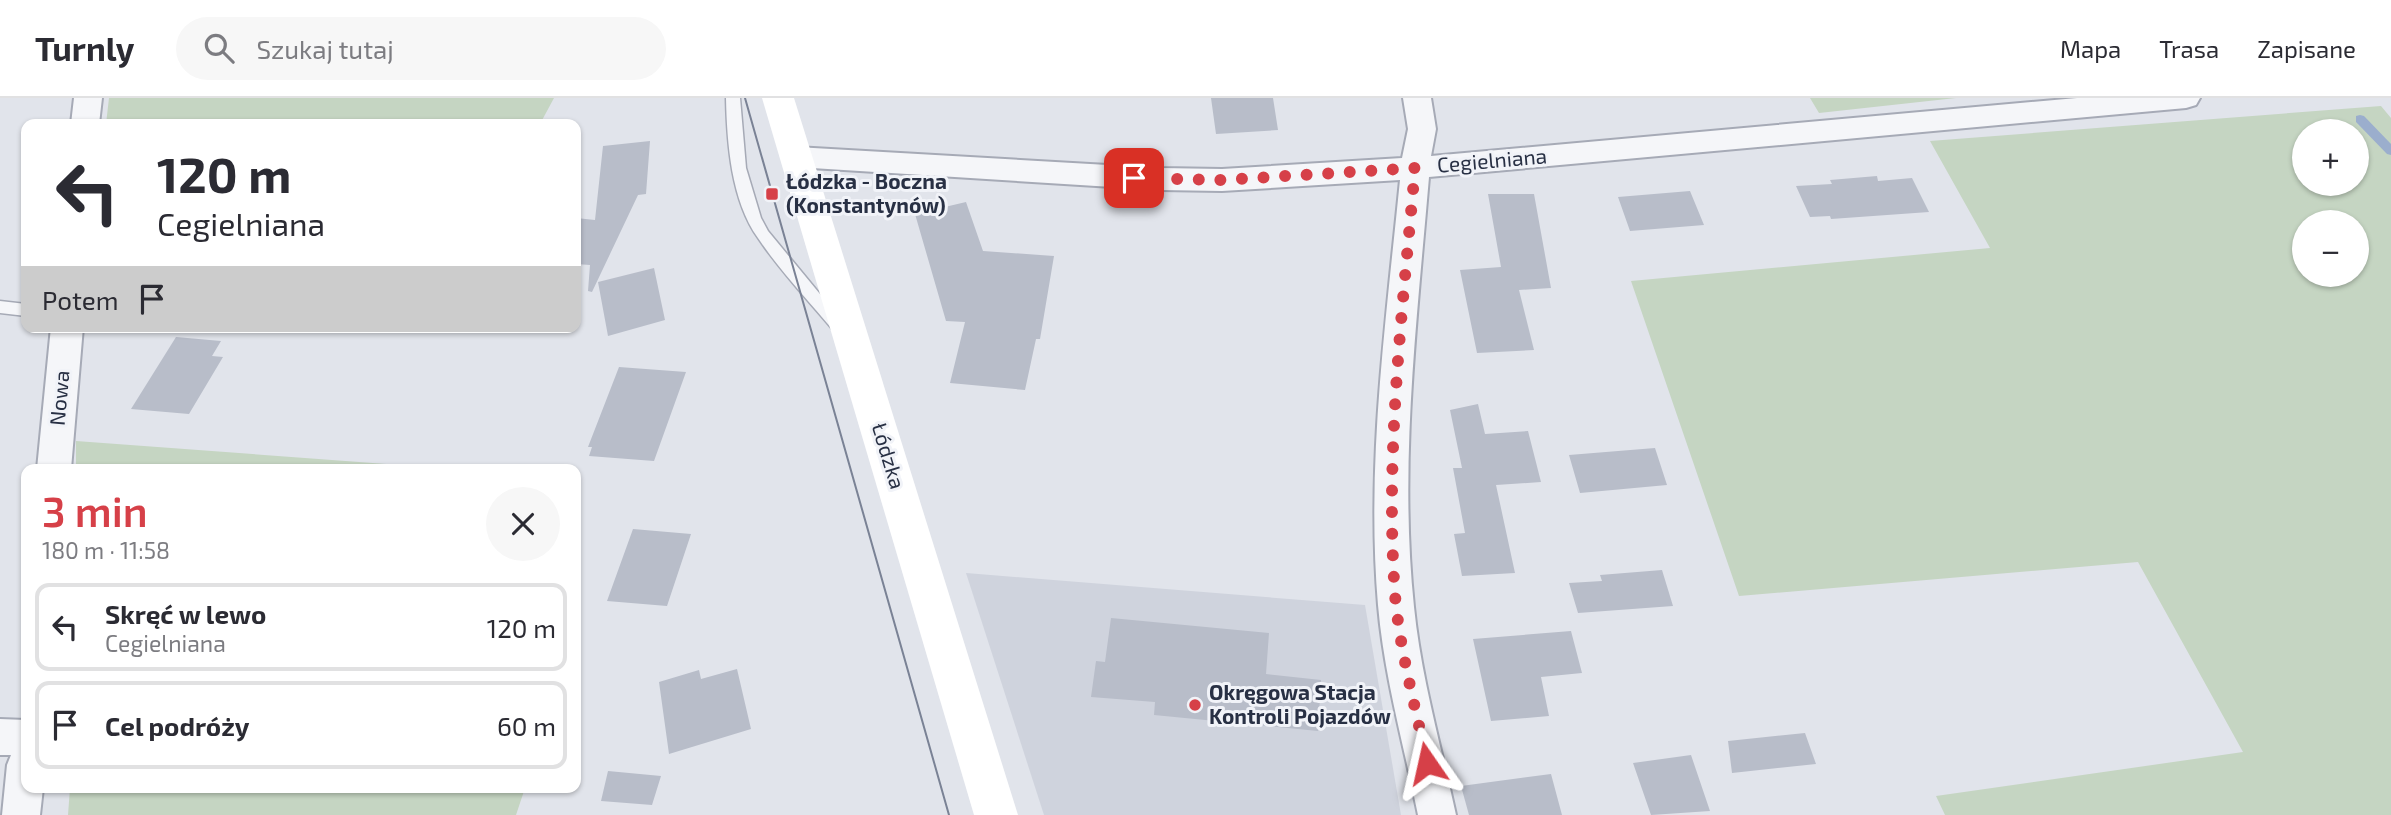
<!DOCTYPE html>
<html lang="pl">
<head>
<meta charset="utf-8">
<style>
  :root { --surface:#fff; --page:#f7f7f7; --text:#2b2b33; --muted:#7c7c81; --line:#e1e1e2; --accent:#d64048 }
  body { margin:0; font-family:"Exo 2",sans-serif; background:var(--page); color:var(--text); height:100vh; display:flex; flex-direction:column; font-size:26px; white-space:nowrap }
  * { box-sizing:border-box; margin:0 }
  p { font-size:23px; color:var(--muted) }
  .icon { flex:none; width:38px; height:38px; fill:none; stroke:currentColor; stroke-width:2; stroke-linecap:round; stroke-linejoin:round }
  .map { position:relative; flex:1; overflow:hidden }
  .sheet { position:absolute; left:21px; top:366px; width:560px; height:329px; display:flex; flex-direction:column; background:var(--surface); border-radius:14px; box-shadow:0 2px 5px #0004 }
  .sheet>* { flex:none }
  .hud { position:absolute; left:21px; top:21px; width:560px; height:214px; border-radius:14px; box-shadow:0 2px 5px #0004; background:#fff; color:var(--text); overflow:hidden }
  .tools { position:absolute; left:2292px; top:21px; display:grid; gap:14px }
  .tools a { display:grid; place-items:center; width:77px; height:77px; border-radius:50%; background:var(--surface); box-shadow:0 2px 5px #0004; font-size:35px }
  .pin { position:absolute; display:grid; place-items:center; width:60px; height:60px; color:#fff; margin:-30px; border-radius:14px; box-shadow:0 4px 10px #0006 }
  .me { position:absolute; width:77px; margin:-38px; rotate:349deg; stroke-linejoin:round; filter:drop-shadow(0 0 5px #0008) }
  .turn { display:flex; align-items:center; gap:24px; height:147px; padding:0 21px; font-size:32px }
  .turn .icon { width:91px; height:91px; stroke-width:2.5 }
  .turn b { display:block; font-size:49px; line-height:60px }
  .then { display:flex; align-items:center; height:66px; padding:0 21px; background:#0003; gap:14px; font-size:26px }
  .round { display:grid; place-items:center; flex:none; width:74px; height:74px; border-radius:37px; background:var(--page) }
  .head { display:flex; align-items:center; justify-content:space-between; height:119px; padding:0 21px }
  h1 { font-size:42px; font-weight:600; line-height:52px; color:var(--accent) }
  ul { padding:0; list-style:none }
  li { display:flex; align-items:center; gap:21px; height:88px; margin:0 14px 10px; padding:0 7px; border:4px solid var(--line); border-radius:14px }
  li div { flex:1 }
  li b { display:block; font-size:26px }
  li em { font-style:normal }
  header { display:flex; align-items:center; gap:42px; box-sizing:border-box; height:98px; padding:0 35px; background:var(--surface); border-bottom:2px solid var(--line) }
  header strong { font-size:33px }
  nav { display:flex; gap:38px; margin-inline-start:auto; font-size:24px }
  .search { width:490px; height:63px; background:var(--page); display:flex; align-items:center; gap:18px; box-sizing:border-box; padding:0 24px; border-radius:38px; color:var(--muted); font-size:26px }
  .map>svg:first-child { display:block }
  .built { fill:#cfd3dd }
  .green { fill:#c5d5c2; fill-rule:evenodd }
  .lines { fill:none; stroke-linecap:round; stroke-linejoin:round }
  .stream { fill:#9baecd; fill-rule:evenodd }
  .building { fill:#b8bdc9 }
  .lane-casing { stroke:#a6aab6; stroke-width:3 }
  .street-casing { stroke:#a6aab6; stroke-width:4 }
  .lane { fill:#f5f6f9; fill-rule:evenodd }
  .street { fill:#f5f6f9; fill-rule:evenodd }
  .secondary { fill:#fff; fill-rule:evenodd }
  .tram { stroke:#7a8295; stroke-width:2 }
  .route { stroke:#d64048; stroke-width:12; stroke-dasharray:0 21.6 }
  .poi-dot { fill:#d64048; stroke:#f1f3f8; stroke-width:2.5 }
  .labels { text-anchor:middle; stroke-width:6; stroke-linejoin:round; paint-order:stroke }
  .street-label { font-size:21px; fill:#283044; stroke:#f1f3f8 }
  .poi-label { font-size:21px; font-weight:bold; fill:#283044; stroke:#f1f3f8; text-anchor:start }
</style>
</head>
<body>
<header>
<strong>Turnly</strong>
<div class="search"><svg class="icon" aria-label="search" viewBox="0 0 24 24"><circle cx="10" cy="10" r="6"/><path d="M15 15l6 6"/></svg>Szukaj tutaj</div>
<nav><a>Mapa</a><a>Trasa</a><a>Zapisane</a></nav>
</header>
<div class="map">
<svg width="2391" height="717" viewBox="0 0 2391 717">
  <rect width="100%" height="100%" fill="#e1e4eb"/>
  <path class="built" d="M966,475L1365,507L1401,717H1044Z"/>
  <path class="green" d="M109,0H554L540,26H106Z
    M1810,0H1956L1819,15Z
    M2381,8L2391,20V717H1945L1936,698L2243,654L2138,464L1739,498L1631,183L1990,150L1930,43ZM2305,33H2357V86H2305ZM2357,124V177H2305V124Z
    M76,343L454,371H76Z
    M70,690H525L516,717H68Z"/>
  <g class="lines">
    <path class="stream" d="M2360,17L2364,18L2391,46V57L2387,56L2356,24V18Z"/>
  </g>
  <path class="building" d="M1211,0H1273L1278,32L1216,36Z
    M650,43L646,96L638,97L592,194L588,193L590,167L576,166V120L595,122L603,48Z
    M1877,78L1878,83L1912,80L1929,114L1831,121L1830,118L1810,119L1796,88L1832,86L1830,82Z
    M1690,93L1704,127L1630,133L1618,99Z
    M1488,96H1534L1551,190L1519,192L1534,252L1477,255L1460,172L1501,169Z
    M966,104L983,153L1054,158L1040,241H1036L1025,292L950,285L965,224L946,223L915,116Z
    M654,170L665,222L608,238L598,184Z
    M176,239L221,243L212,258L223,259L189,316L131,311Z
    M619,269L686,274L654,363L589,358L592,349H588Z
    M1478,306L1485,336L1528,333L1541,384L1496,387L1515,475L1462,478L1454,436L1465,435L1453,370H1462L1450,312Z
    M1655,350L1667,387L1580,395L1569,357Z
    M633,431L691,436L667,508L607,503Z
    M1662,472L1673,508L1578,515L1569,485L1602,483L1600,477Z
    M1111,520L1269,535L1266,576L1321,582L1318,633L1154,617L1155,604L1091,599L1096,563L1105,564Z
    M1571,533L1582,575L1541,579L1549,618L1491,623L1473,541Z
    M737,571L751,631L669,656L659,584L699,572L701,581Z
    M1805,635L1816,666L1732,675L1728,643Z
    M1691,657L1710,713L1651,717L1633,665Z
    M608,673L661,678L652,707L601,703Z
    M1551,676L1562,717H1469L1461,688Z"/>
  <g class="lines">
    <defs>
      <path id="lane" d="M726,0H740L746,70L761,120L768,133L843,224L845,228L843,232H833C808,202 780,173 758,140C731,102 727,45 726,0Z
        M0,203L26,206V218L0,215Z"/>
      <path id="street" d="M74,0H102L99,26H71Z
        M1403,0H1431L1436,31L1431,58L2077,0H2200L2196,7L2186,10L1429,79C1417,222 1399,366 1414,509C1421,579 1441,648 1456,717H1418C1404,648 1384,578 1378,507C1366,365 1386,223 1400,82L1222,93L1160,92L796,69L786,66L782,59L786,52L796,49L1160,70L1222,71L1402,60L1408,31Z
        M51,229H83L71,371H37Z
        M0,621L26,622V690H43L40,717H2L7,667L11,657H0Z"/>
    </defs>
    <use href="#lane" class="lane-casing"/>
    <use href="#street" class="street-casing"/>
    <use href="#lane" class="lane"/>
    <use href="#street" class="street"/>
    <path class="secondary" d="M762,0H794L1018,717H974Z"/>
    <path class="tram" d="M745,0L949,717"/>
  </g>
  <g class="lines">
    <path class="route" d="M1134,80L1222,82L1415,70C1403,207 1386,345 1394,482C1397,544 1415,605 1427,665"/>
  </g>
  <g class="poi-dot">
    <rect x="765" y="89" width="14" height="14" rx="3.5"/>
    <circle cx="1195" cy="607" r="7"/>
  </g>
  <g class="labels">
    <g class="street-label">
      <text transform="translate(1492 63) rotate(-5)" y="7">Cegielniana</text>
      <text transform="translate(60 300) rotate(-85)" y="7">Nowa</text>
      <text transform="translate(888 358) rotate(73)" y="7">Łódzka</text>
    </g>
    <g class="poi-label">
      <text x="786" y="91">Łódzka - Boczna<tspan x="786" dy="24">(Konstantynów)</tspan></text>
      <text x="1209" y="602">Okręgowa Stacja<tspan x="1209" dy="24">Kontroli Pojazdów</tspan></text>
    </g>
  </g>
</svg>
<div class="tools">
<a>+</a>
<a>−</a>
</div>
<div class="pin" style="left:1134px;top:80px;background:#d93025"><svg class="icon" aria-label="arrive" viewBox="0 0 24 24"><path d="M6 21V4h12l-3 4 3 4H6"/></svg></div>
<svg class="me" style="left:1427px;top:665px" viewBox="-20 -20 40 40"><path d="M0-17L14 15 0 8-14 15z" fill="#d64048" stroke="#fff" stroke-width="4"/></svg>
<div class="hud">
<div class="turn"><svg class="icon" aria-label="left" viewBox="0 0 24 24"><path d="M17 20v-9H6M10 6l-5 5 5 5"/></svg><div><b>120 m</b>Cegielniana</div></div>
<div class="then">Potem<svg class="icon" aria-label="arrive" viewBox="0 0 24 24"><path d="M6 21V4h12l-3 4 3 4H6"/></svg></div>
</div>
<section class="sheet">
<div class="head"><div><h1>3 min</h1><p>180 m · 11:58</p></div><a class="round"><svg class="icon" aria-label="close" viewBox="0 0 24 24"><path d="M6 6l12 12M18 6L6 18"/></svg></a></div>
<ul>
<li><svg class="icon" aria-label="left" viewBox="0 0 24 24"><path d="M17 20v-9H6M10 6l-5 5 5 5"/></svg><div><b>Skręć w lewo</b><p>Cegielniana</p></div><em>120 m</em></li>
<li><svg class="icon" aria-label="arrive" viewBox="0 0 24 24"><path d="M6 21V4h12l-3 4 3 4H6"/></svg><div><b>Cel podróży</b></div><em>60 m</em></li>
</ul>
</section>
</div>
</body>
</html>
